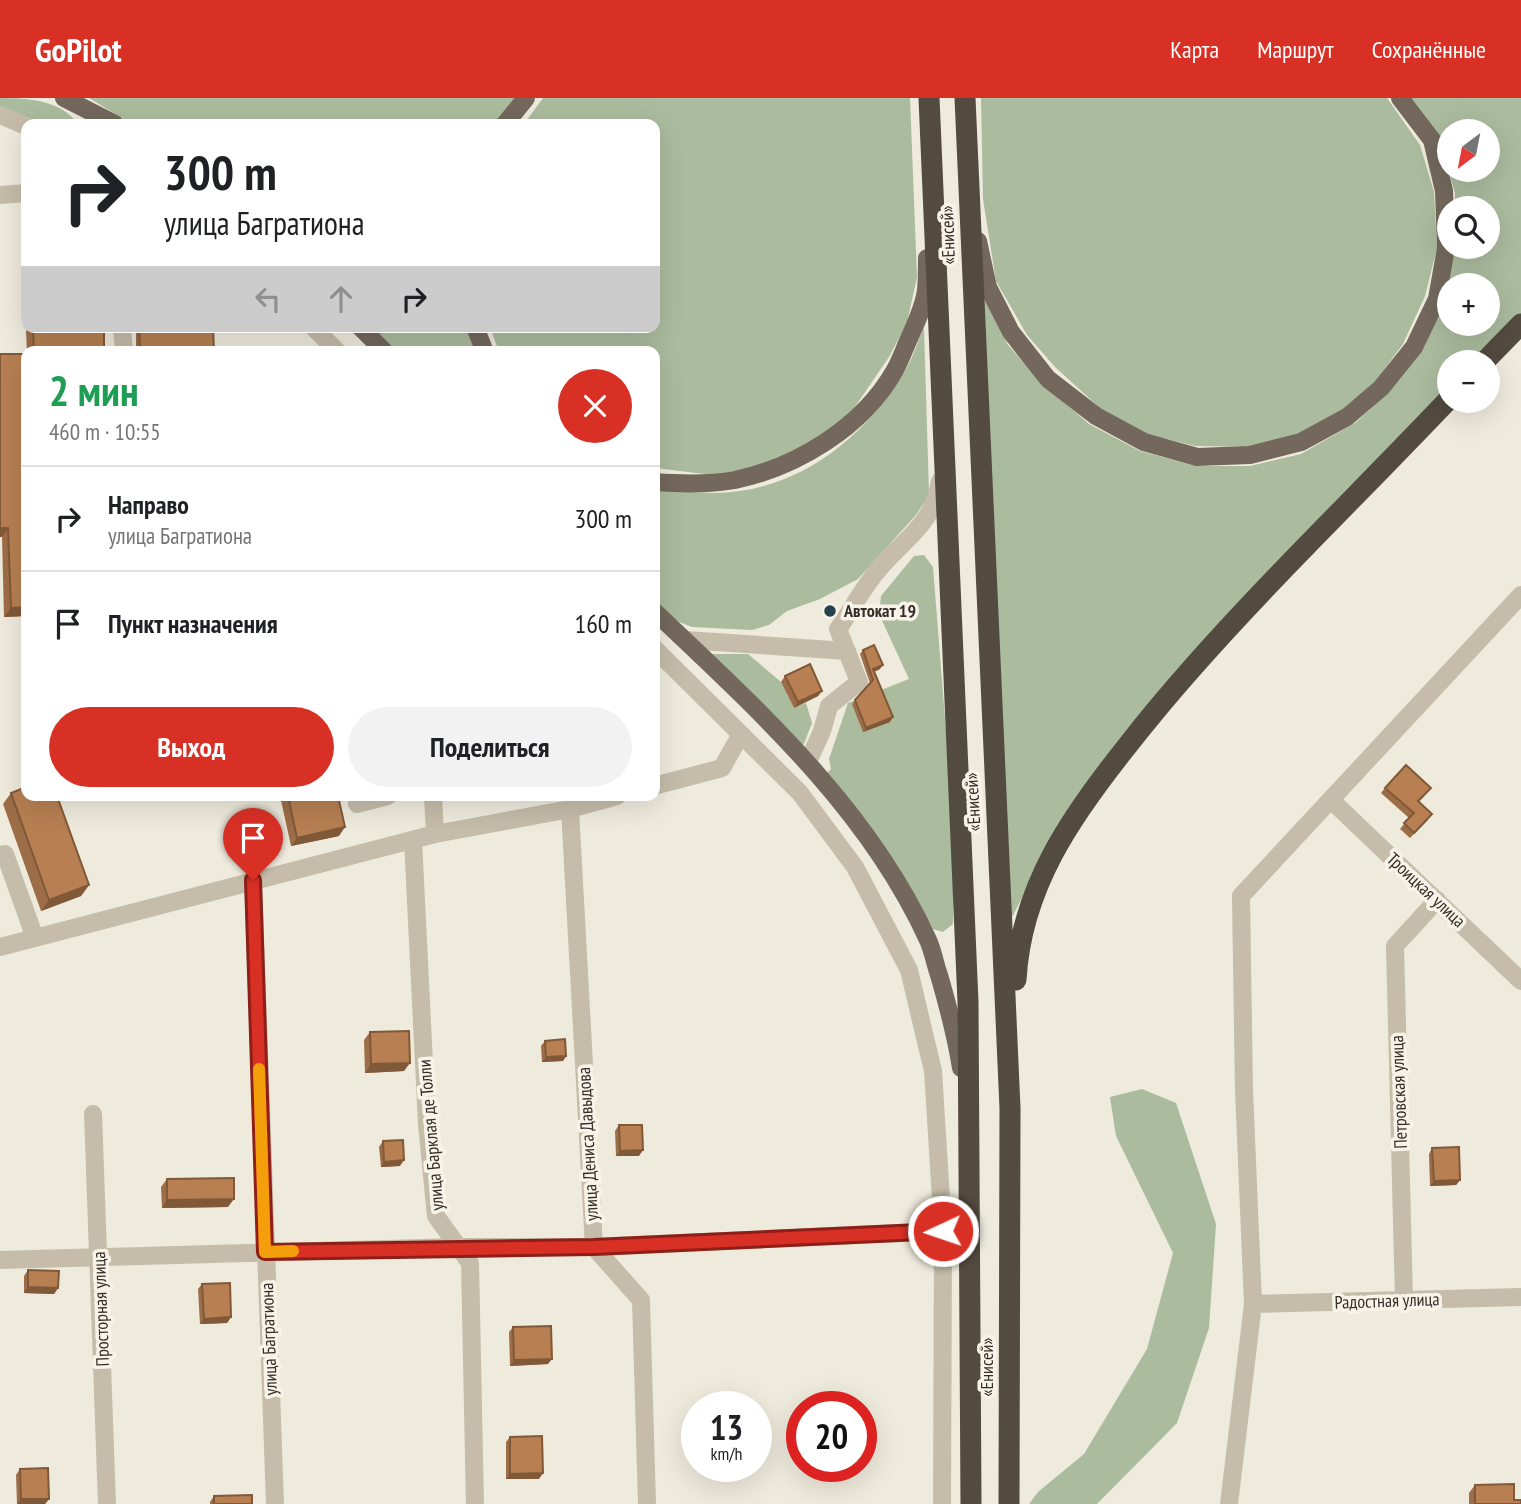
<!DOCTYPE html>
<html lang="ru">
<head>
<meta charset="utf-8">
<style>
  :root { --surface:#fff; --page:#f2f2f2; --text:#202124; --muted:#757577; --line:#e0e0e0; --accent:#d93025 }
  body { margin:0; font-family:"PT Sans Narrow",sans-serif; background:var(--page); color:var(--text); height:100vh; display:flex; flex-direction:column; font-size:26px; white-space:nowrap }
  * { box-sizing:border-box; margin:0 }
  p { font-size:23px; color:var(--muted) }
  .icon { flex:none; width:38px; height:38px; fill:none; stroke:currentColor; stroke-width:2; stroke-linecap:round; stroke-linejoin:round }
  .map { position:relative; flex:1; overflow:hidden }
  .sheet { position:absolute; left:21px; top:248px; width:639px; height:455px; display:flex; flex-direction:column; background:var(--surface); border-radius:14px; box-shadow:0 7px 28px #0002 }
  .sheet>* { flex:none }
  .banner { position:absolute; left:21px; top:21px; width:639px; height:214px; border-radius:14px; box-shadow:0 7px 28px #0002; background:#fff; color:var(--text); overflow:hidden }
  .needle { width:46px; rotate:212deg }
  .buttons { position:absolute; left:1437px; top:21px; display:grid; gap:14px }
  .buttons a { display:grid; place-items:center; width:63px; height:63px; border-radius:50%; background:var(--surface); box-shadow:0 7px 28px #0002; font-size:35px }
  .speed { position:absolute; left:681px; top:1293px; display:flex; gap:14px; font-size:35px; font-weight:700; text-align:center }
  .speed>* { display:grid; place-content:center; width:91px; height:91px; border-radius:50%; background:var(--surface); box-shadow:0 7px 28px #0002; line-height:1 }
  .speed small { font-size:18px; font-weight:400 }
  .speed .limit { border:10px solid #d22; background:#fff; color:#111 }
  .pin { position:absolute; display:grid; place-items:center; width:60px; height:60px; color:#fff; margin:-72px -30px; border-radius:50% 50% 50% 0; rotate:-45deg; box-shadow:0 0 7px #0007 }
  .pin .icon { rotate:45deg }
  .me { position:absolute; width:77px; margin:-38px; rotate:267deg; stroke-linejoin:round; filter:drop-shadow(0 0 5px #0008) }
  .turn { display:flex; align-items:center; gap:24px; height:147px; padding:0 28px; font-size:32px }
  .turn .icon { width:91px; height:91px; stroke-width:2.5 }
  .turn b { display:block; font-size:49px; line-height:60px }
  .lanes { display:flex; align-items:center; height:66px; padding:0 28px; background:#0003; justify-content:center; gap:35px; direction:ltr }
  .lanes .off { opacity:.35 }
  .round { display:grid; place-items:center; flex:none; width:74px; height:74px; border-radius:37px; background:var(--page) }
  .headline { display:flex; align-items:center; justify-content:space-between; height:119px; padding:0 28px }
  h1 { font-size:42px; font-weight:600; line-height:52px; color:#1e9e55 }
  .cta { display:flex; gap:14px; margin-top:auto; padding:14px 28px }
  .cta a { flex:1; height:80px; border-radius:42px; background:var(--accent); color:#fff; font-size:28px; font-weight:600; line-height:80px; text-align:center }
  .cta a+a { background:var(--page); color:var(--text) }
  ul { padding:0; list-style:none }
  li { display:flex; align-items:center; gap:21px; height:105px; padding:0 28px; border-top:2px solid var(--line) }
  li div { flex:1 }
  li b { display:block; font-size:26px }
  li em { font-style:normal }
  header { display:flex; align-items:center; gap:42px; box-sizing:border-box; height:98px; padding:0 35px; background:var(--accent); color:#fff }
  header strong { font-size:33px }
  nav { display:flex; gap:38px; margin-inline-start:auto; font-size:24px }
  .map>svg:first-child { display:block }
  .green { fill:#abbb9e; fill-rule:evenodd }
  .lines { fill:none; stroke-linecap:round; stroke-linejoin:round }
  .minor { stroke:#c5bca9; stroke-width:18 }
  .major { stroke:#73685b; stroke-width:18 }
  .highway { stroke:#534a40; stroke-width:21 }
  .wall { fill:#9d6d47 }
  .shaded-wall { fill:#805939 }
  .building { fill:#b77f52; stroke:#805939; stroke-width:2 }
  .route-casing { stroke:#8d1f18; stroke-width:18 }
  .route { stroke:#d93025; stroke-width:12 }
  .slow { stroke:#f59e0b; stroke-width:12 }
  .poi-dot { fill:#23434f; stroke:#f7f3e8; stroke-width:2.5 }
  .labels { text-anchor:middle; stroke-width:7; stroke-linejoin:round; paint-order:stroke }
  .street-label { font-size:18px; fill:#332e28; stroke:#f7f3e8 }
  .poi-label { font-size:18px; font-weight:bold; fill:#332e28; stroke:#f7f3e8; text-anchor:start }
</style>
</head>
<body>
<header>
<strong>GoPilot</strong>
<nav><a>Карта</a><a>Маршрут</a><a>Сохранённые</a></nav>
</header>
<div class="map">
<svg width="1521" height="1406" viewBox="0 0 1521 1406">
  <rect width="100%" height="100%" fill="#eeeadc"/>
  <path class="green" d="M0,0C28,0 61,2 78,26H36L0,10Z
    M89,0H516L497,26H132Z
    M543,0H910L917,179L907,225L889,259L848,319L809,352L763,369L713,377L655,370L654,254H499L490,229H654V26H524Z
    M981,0H1387L1420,47L1434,94L1437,150L1425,198L1403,246L1374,285L1338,315L1300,337L1249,349L1195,348L1147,336L1100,310L1055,269L1027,237L996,183L983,101Z
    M1409,0H1521V217L1475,264H1449V292L1050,745L1008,827L983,196L1008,247L1040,283L1089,326L1140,353L1195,368H1250L1301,356L1355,325L1389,294L1444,204L1455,149H1488V110H1455V95L1438,38ZM1449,33H1488V72H1449ZM1449,187H1488V226H1449Z
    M370,229H470L478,254H396Z
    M924,230L929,397L916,417L858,481L820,501L787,513L769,527L752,532L692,529L674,522L655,503L654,391C674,392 694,395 714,395C795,394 859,345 902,278C911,264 917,246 924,230Z
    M924,457L933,469L954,734L953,826L943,834L933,831L900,777L827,675L831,671L829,661L848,605L909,581L879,516L881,498L914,458Z
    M707,556H748L781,584L794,610L806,605L812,625L803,648Z
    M1142,991L1176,1005L1216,1126L1209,1230L1177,1325L1097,1406H1029L1038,1394L1084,1356L1147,1251L1173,1155L1116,1038L1110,999Z"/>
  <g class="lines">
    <path class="minor" d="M0,17L26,28
      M0,97L26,95
      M122,229L124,254
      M313,229L338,254
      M686,542L847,553
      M654,550L800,695L855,769L909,872L933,973L943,1133L942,1406
      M808,664L822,633L829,608L859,584L838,531C852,512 863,489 879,471C905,440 933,427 940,383
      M654,688L722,670L741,636
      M433,698L435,736
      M1331,702L1521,883
      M357,706L388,698
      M570,711L594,1149L641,1202L647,1406
      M413,742L427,1026L436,1118L470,1165L475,1406
      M0,757L5,756L35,840
      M253,782L275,1406
      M0,849L435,736L570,711L617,698
      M93,1016L107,1406
      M0,1162L459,1149H594L943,1133
      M1404,1202L1395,848L1437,802
      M1253,1206L1521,1199
      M1229,1406L1253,1206L1244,992L1241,798L1521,497"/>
    <path class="major" d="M64,0L115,26
      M505,26L526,0
      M978,143L988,189L1011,234L1048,281L1096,318L1144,344L1197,359L1250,357L1301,344L1347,319L1381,290L1414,249L1437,201L1446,150L1444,93L1432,42L1400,0
      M360,229L385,254
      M475,229L485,254
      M654,384C681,386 708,387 735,382C797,369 863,329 895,272C900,263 904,252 908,243C915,227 924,209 926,192C927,182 927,170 927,160
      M654,513C757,611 868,710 928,842C933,853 935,866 939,877C948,908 956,938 961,970"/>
    <path class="highway" d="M929,0L968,904L971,1406
      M965,0L1010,1010L1009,1406
      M1484,264L1521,226
      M1016,882C1021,789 1072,717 1128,647C1176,585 1228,529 1283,472C1338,415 1394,359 1449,301"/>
  </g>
  <path class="wall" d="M29,229H104V254H27L26,233Z
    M136,229H213L214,254H136Z
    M26,256V518L4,519L2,439Z
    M863,552L880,571L874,574L890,624L863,634L852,606L870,585L860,556Z
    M785,578L822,593L818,598L794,610L781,584Z
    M1385,690H1431L1419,704L1428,722L1410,740L1400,731L1409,720L1381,695Z
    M11,695L89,787L81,798L41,813L3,706Z
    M280,698H338L339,738L291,748Z
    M370,934L404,973L365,975L364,942Z
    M545,943L566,958L563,963L542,964L541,948Z
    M619,1027L639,1058H616L615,1033Z
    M383,1043L400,1068L381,1069L379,1049Z
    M1432,1050L1460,1082L1456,1087L1430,1088L1429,1056Z
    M167,1081L228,1109L162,1110L161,1089Z
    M28,1172L58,1190L54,1196L24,1195V1178Z
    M202,1186L231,1219L227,1225L200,1226L198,1191Z
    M513,1229L548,1266L510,1268L509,1234Z
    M510,1339L539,1381H506V1344Z
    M20,1371L49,1401L45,1406H17L16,1377Z
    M1475,1387L1514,1402L1521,1406H1469V1395Z
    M214,1398L252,1406H210V1404Z"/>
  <path class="shaded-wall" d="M0,430H8L2,439H0Z
    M26,509V518L4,519L11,510Z
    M883,567L880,571L870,575L873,571Z
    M822,593L818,598L794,610L798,604Z
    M893,619L890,624L863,634L866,630Z
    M345,729L339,738L291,748L297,740Z
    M89,787L81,798L41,813L49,802Z
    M566,958L563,963L542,964L546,959Z
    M410,965L404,973L365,975L371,966Z
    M643,1052L639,1058H616L620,1053Z
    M404,1062L400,1068L381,1069L384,1064Z
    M1460,1082L1456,1087L1430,1088L1434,1083Z
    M234,1101L228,1109L162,1110L167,1102Z
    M28,1189L58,1190L54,1196L24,1195Z
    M231,1219L227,1225L200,1226L204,1221Z
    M552,1261L548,1266L510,1268L514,1262Z
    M543,1375L539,1381H506L510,1376Z
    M21,1401H49L45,1406H17Z"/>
  <path class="building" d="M33,229H104V254H34Z
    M139,229H213L214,254H140Z
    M0,256H26V509L11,510L8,430H0Z
    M874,547L883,567L873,571L893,619L866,630L855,602L873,582L863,552Z
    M810,566L822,593L798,604L785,578Z
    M1406,667L1431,690L1418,703L1432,716L1414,735L1404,725L1414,715L1385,690Z
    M26,689V698H57L89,787L49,802L11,695Z
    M288,698H338L345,729L297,740Z
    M409,933L410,965L371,966L370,934Z
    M565,941L566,958L546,959L545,943Z
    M619,1027H642L643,1052L620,1053Z
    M403,1042L404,1062L384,1064L383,1043Z
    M1459,1049L1460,1082L1434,1083L1432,1050Z
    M234,1080V1101L167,1102V1081Z
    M28,1172L59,1173L58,1190L28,1189Z
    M230,1185L231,1219L204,1221L202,1186Z
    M551,1228L552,1261L514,1262L513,1229Z
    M542,1338L543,1375L510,1376V1339Z
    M48,1370L49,1401H21L20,1371Z
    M1514,1386V1402H1521V1406H1475V1387Z
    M252,1397V1406H214V1398Z"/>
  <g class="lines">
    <defs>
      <path id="route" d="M253,782L265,1154L594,1149L943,1133"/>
    </defs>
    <use href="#route" class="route-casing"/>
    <use href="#route" class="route"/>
    <path class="slow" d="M259,971L265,1154L293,1153"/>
  </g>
  <circle class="poi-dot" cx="830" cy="513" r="7"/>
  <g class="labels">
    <g class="street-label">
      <text transform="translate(948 137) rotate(-92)" y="6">«Енисей»</text>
      <text transform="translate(973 704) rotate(-93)" y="6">«Енисей»</text>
      <text transform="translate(1426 792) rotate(43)" y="6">Троицкая улица</text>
      <text transform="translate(1399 994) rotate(-92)" y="6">Петровская улица</text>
      <text transform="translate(431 1037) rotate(-95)" y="6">улица Барклая де Толли</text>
      <text transform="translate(588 1046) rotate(-93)" y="6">улица Дениса Давыдова</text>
      <text transform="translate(1387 1203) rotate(-2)" y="6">Радостная улица</text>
      <text transform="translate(101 1211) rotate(-92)" y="6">Просторная улица</text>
      <text transform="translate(269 1241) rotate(-92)" y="6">улица Багратиона</text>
      <text transform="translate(987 1269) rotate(-90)" y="6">«Енисей»</text>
    </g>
    <g class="poi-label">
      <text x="844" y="519">Автокат 19</text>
    </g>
  </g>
</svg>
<div class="buttons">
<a><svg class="needle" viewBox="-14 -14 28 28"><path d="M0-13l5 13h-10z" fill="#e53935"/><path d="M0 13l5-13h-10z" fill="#757577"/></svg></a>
<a><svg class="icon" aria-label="search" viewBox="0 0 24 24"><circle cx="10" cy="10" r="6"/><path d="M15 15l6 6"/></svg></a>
<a>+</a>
<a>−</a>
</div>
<div class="speed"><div>13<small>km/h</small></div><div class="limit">20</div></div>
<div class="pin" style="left:253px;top:782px;background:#d93025"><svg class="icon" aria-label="arrive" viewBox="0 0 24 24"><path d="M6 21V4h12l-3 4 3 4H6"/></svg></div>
<svg class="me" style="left:943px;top:1133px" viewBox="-20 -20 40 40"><circle r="17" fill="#d93025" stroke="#fff" stroke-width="3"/><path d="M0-11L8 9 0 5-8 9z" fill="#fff"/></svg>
<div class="banner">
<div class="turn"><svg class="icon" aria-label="right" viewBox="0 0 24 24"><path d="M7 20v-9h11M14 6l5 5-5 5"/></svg><div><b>300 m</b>улица Багратиона</div></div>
<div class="lanes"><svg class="icon off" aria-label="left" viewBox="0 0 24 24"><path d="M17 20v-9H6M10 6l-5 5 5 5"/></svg><svg class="icon off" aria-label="ahead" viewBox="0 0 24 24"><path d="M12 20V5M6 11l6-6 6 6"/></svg><svg class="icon" aria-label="right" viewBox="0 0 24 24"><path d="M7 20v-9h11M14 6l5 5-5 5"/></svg></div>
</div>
<section class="sheet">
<div class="headline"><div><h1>2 мин</h1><p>460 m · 10:55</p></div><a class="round" style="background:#d93025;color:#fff"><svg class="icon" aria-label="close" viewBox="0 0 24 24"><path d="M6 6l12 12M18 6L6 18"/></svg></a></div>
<ul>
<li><svg class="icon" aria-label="right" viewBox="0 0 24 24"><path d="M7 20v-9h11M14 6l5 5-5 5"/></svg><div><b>Направо</b><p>улица Багратиона</p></div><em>300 m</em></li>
<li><svg class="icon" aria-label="arrive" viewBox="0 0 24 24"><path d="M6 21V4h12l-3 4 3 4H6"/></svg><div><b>Пункт назначения</b></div><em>160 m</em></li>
</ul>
<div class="cta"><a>Выход</a><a>Поделиться</a></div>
</section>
</div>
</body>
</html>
